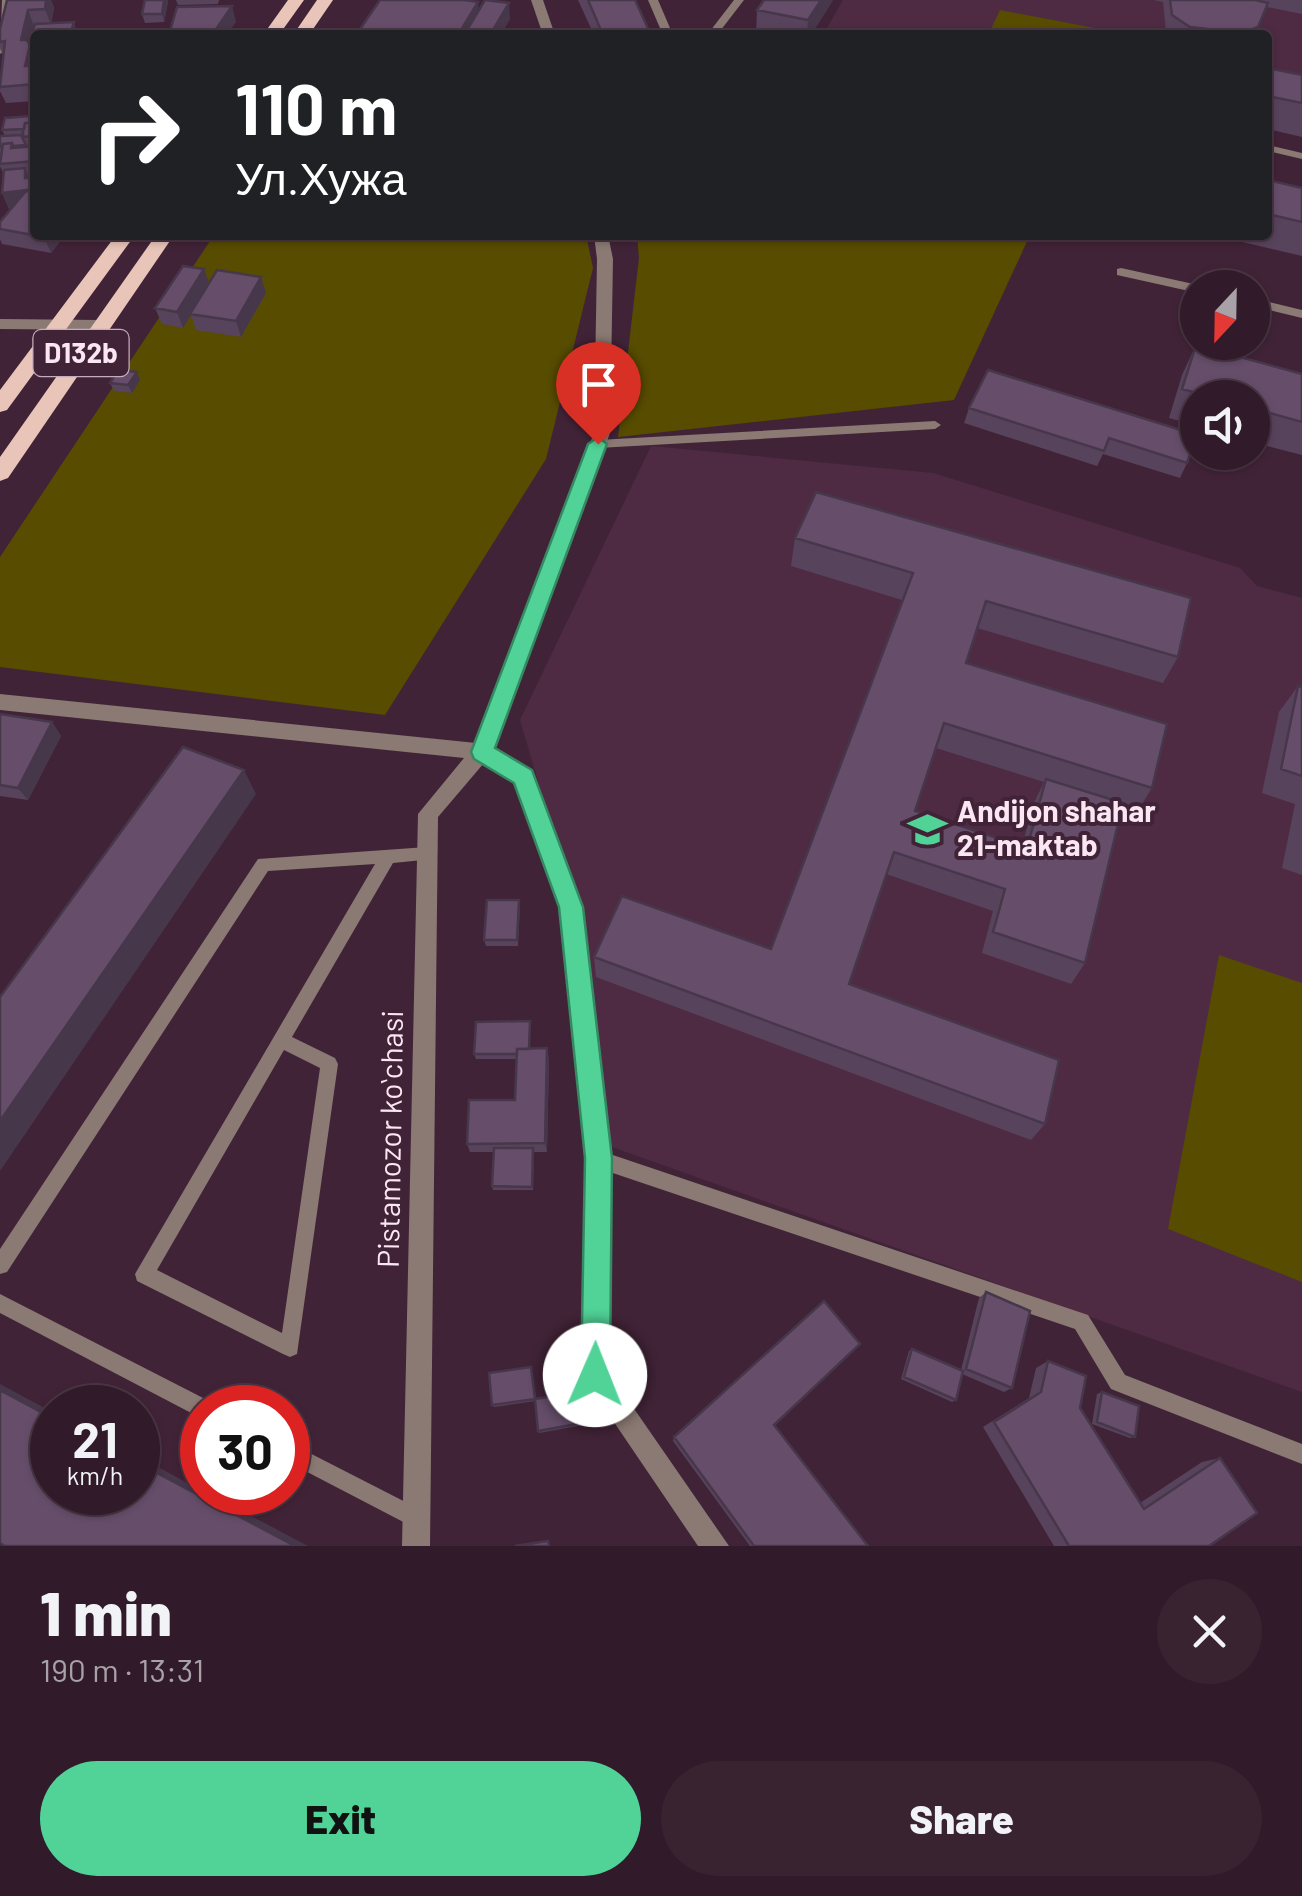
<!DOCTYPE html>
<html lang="en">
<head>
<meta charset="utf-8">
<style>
  :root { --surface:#311a29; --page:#392331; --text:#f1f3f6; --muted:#a8a1a8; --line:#4c3846; --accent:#51d398 }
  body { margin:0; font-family:Barlow,sans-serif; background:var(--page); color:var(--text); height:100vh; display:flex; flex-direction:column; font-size:38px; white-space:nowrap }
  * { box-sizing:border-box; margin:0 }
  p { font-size:32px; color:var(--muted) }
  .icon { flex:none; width:55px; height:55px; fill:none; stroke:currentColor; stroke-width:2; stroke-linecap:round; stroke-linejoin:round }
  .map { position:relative; height:1546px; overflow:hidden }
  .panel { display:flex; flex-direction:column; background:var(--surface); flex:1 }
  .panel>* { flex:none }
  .banner { position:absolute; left:30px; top:30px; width:1242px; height:210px; border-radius:10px; box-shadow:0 2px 8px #0004,0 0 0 2px var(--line); background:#202124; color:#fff; overflow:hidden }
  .needle { width:65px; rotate:202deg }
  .tools { position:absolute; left:1180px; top:270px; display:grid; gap:20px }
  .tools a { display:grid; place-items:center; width:90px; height:90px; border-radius:50%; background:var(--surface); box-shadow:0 2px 8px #0004,0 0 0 2px var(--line); font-size:50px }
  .speed { position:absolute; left:30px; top:1385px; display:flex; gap:20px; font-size:50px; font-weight:700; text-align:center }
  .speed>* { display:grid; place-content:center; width:130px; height:130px; border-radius:50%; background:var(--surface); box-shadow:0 2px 8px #0004,0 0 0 2px var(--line); line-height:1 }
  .speed small { font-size:25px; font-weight:400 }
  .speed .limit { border:15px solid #d22; background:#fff; color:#111 }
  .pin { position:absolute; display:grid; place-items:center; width:85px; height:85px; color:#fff; margin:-102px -42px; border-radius:50% 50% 50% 0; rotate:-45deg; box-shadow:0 0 10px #0007 }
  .pin .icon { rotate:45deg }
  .me { position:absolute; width:110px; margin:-55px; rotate:1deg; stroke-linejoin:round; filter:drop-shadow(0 0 8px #0008) }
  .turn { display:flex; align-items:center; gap:35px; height:210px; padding:0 40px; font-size:45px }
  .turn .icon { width:130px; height:130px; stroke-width:2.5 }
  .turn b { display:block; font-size:70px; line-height:85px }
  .round { display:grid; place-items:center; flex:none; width:105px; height:105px; border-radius:52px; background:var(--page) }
  .summary { display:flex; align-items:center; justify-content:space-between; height:170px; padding:0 40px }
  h1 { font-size:60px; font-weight:800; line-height:75px }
  .primary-button { display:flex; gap:20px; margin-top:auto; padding:20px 40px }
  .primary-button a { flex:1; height:115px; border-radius:60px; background:var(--accent); color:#111; font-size:40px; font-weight:800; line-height:115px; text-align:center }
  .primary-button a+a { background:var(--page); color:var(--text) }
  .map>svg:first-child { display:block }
  .built { fill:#4e2b43 }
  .green { fill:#574c00 }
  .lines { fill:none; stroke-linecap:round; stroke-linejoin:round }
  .lane { fill:#8b7a73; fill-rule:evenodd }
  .street { fill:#8b7a73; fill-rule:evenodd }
  .primary { fill:#e9c4b8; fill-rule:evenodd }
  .wall { fill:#58435c; fill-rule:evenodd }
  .shaded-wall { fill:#47374b }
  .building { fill:#664e6b; stroke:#47374b; stroke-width:2.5 }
  .route { fill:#51d398; stroke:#358963; stroke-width:2.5 }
  .labels { text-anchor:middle; stroke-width:8; stroke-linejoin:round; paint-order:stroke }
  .shield { fill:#412337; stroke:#c3acbb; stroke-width:2.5 }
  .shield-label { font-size:28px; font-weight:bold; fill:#fbe7f3 }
  .poi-label { font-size:30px; font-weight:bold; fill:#fbe7f3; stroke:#412337; text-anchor:start }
  .street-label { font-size:30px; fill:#fbe7f3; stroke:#412337 }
</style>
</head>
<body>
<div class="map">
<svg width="1302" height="1546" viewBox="0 0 1302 1546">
  <rect width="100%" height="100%" fill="#412337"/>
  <path class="built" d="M843,0H1302V93L1268,86V35H823Z
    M651,446L933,473L1240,568L1257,586L1302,598V1392L595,1141L584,937L520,720Z"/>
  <path class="green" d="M1000,10L1100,29L1098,35H988Z
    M214,235H586L593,268L546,459L385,715L0,667V557Z
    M637,235H1030L954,400L618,437L639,258Z
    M1219,955L1302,983V1282L1168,1229Z"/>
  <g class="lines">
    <path class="lane" d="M648,0H658L673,35H663Z
      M734,0H744L717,35H707Z
      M1268,145L1302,153V159L1268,151Z
      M1121,268L1198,285L1203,288H1198V293L1117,275V269Z
      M1252,298L1302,310V318L1252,306Z
      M935,421L941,425L935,429L598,448L592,444L598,440Z
      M427,847L433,849L435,854L433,859L393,863L292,1037L335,1058L338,1064L297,1354L290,1357L283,1354L137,1281L135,1274L375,864L268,871L7,1272L0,1274V1249L258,859ZM284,1050L320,1068L282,1333L157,1270Z
      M598,1150L1088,1315L1125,1375L1302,1444V1464L1111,1389L1075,1329L598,1168L592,1165L589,1159L592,1153Z
      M0,1294L209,1401L212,1408H202V1418L195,1415L0,1313Z
      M288,1442L425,1512L428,1519L425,1526L418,1529L411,1526L288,1462Z"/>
    <path class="street" d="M2,0H14L6,50L0,54Z
      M531,0H543L555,35H543Z
      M594,235H608L613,259L610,433L493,749L531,771L582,907L610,1159L608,1371L729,1546H698L582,1375L586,1159L560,907L516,782L484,763L438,817L430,1546H402L418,814L464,758L0,710V694L476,743L594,433L597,259Z
      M0,319L100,320L108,325L100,330L0,329Z"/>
    <path class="primary" d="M288,0H304L279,35H263Z
      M317,0H333L309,35H293Z
      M116,235H135L7,410L0,412V390Z
      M156,235H174L8,478L0,481V457Z"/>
  </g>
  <path class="wall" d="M7,0H51L54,8L51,23L35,35V56L30,46L35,58V101L6,103L0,91L3,55L0,48V29Z
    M176,0H219L218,4L178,5Z
    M578,0H635L651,35H594Z
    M764,0H833L811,35H764L756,33L757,10Z
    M1154,0H1302V14L1267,7L1255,35H1172L1166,31L1163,2Z
    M168,2L164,22L145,23L142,14Z
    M1268,68L1302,75V137L1268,129Z
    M31,116L35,123V235H65L51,253L2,244L0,239V222L11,209H9L2,193L3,173L0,166V136H5L2,130Z
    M1268,180L1302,188V256L1213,235H1268Z
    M204,269L209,283L261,277L266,293L241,337L196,330L191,315L183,328L162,324L155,308Z
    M1196,345L1302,374V455L1252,442V398H1198V426L1169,418L1182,375Z
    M988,370L1187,463L1180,478L1103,454L1097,466L964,423L969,408Z
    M140,380L132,393L114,391L110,383Z
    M816,492L1178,657L1163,683L977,628L966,663L1152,788L1137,812L1122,807L1085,963L1071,984L982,953L993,911L886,874L849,984L1045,1124L1031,1140L596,977L594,957L771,949L902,600L791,566L795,538ZM936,748L1044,782L1034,803L1022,846L915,811Z
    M1298,686L1302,687V875L1282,868L1295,804L1262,793L1279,712Z
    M0,714L52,722L61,736L28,800L0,796Z
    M520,906L518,946H486L484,940Z
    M530,1021V1049L549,1058L547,1152H534L533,1190H493L492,1186L494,1152H470L467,1144L515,1100L517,1059H476L474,1054Z
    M986,1292L1012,1388L1004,1392L962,1374L956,1400L952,1402L901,1379L909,1351L912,1349L961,1370L979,1298Z
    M860,1344L775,1425L868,1546H750L673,1441L674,1437Z
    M1048,1361L1140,1503L1202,1462L1220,1458L1209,1546H1054L983,1427L1029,1398L1036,1368Z
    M531,1367L536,1398L578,1392L583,1425L539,1433L535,1401L494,1407L492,1405Z
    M1102,1392L1135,1437L1130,1438L1092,1424L1097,1394Z"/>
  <path class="shaded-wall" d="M46,0H51L54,8L51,25L45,9Z
    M164,0H168V2L164,22L162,14Z
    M821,0H833L811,35H807L808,20Z
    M478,2L481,25L475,35H458Z
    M509,3L510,19L501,35H490Z
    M1268,3L1255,35H1242L1243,33Z
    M232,6L236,22L227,35H212Z
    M28,10L34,26L29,41L35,58V67L25,66L21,40Z
    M74,22L78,35H70Z
    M25,168L35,189V206L9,209L2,193L25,178Z
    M45,235H65L51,253L44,237Z
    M204,269L210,285L183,328L177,312Z
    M261,277L266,293L241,337L236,321Z
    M137,372L140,380L132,393L128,385Z
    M52,722L61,736L28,800L18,788Z
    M244,770L256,794L0,1171V1121Z
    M547,1048L549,1058L547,1152L545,1143Z
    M0,1384L52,1412V1418L0,1390Z
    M138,1456L202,1491V1492H206L308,1546H295L138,1463Z"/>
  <path class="building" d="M7,0H46L45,9L28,10L21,40H27L30,45L25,66L35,65V84L0,87L5,41L0,42V29Z
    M145,0H164L162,14H142Z
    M380,0H464L478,2L458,35H356Z
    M485,0L509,3L490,35H464Z
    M588,0H635L651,35H603Z
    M764,0H821L808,20L757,10Z
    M1170,0H1255L1268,3L1258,27L1243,33L1190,27L1172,15Z
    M232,6L212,35H169L177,7Z
    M74,22L70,35H35V41H29L35,24Z
    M1268,68L1302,75V103L1268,96Z
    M31,116L30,123H25L24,129L2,130L5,118Z
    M25,123H35V136L22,137Z
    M23,135L22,137L26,145L13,146L12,143L3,144L2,147H0V136Z
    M12,143L11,148L35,146V161L0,164L3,144Z
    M25,168V178L35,177V189L2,193L4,170Z
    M1268,180L1302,188V222L1268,214Z
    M26,191L35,192V235H45L44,237L0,229V222Z
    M183,266L204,269L177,312L155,308Z
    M217,270L261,277L236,321L190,314Z
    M1196,345L1302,374V422L1252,408V398H1215L1182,389Z
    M118,370L137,372L128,385L110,383Z
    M988,370L1197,435L1187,463L1109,438L1104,451L969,408Z
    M816,492L1191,598L1178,657L986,601L966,663L1167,724L1152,788L944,723L915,811L1027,848L1046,779L1123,803L1085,963L993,932L1005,889L894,852L849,984L1059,1060L1045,1124L594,957L622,896L771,949L913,573L795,538Z
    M1298,686L1302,687V776L1281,769Z
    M0,714L52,722L18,788L0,785Z
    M183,747L244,770L0,1121V997Z
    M487,900H519L517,940H484Z
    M530,1021L529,1049H517V1054H474L476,1022Z
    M547,1048L545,1143L467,1144L469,1100H515L517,1049Z
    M494,1148H533L532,1187L492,1186Z
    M986,1292L1030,1311L1012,1388L966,1369Z
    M824,1301L860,1344L774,1425L868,1546H754L674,1437Z
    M912,1349L963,1371L956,1400L904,1377Z
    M1048,1361L1086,1376L1080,1408L1144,1509L1220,1458L1257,1513L1209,1546H1069L994,1422L1041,1392Z
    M531,1367L535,1399L492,1405L489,1373Z
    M0,1390L52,1418V1492H138V1463L295,1546H5L0,1543Z
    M578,1392L582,1423L538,1431L535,1399Z
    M1102,1392L1139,1406L1135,1437L1097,1422Z
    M548,1541L549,1546H515Z"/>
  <path class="route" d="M598,437L607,444L495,748L532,770L583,907L612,1158L610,1375L606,1386L595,1390L585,1386L581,1375L585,1158L559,907L514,783L474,759L471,752L588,444Z"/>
  <defs>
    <symbol id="school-bare" viewBox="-9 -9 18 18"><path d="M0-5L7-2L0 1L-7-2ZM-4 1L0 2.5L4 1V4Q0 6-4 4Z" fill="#51d398" stroke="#412337" stroke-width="2.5" paint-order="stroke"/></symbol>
  </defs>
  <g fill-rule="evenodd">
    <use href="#school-bare" x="900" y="802" width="55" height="55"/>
  </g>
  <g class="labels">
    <rect class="shield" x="33.5" y="330" width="95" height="46" rx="8"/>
    <g class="shield-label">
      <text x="81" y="363">D132b</text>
    </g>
    <g class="poi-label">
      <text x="957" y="822">Andijon shahar<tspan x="957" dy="34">21-maktab</tspan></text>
    </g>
    <g class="street-label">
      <text transform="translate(391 1139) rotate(-89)" y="10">Pistamozor koʻchasi</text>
    </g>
  </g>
</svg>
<div class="tools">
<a><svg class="needle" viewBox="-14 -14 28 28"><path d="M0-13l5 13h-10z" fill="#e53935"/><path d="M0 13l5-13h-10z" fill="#a8a1a8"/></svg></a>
<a><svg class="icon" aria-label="sound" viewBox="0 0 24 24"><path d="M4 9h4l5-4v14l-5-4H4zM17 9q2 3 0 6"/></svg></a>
</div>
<div class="speed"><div>21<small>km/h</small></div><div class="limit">30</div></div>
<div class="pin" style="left:598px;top:444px;background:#d93025"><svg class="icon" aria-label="arrive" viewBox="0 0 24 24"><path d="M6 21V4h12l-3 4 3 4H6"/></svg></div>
<svg class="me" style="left:595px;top:1375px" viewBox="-20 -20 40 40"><circle r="19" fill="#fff"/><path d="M0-13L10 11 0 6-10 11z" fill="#51d398"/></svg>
<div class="banner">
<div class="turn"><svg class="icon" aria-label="right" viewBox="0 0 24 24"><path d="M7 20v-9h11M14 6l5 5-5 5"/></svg><div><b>110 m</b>Ул.Хужа</div></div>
</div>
</div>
<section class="panel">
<div class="summary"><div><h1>1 min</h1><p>190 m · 13:31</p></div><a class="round"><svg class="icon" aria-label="close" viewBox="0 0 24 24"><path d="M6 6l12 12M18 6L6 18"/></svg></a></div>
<div class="primary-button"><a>Exit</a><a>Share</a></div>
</section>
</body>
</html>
